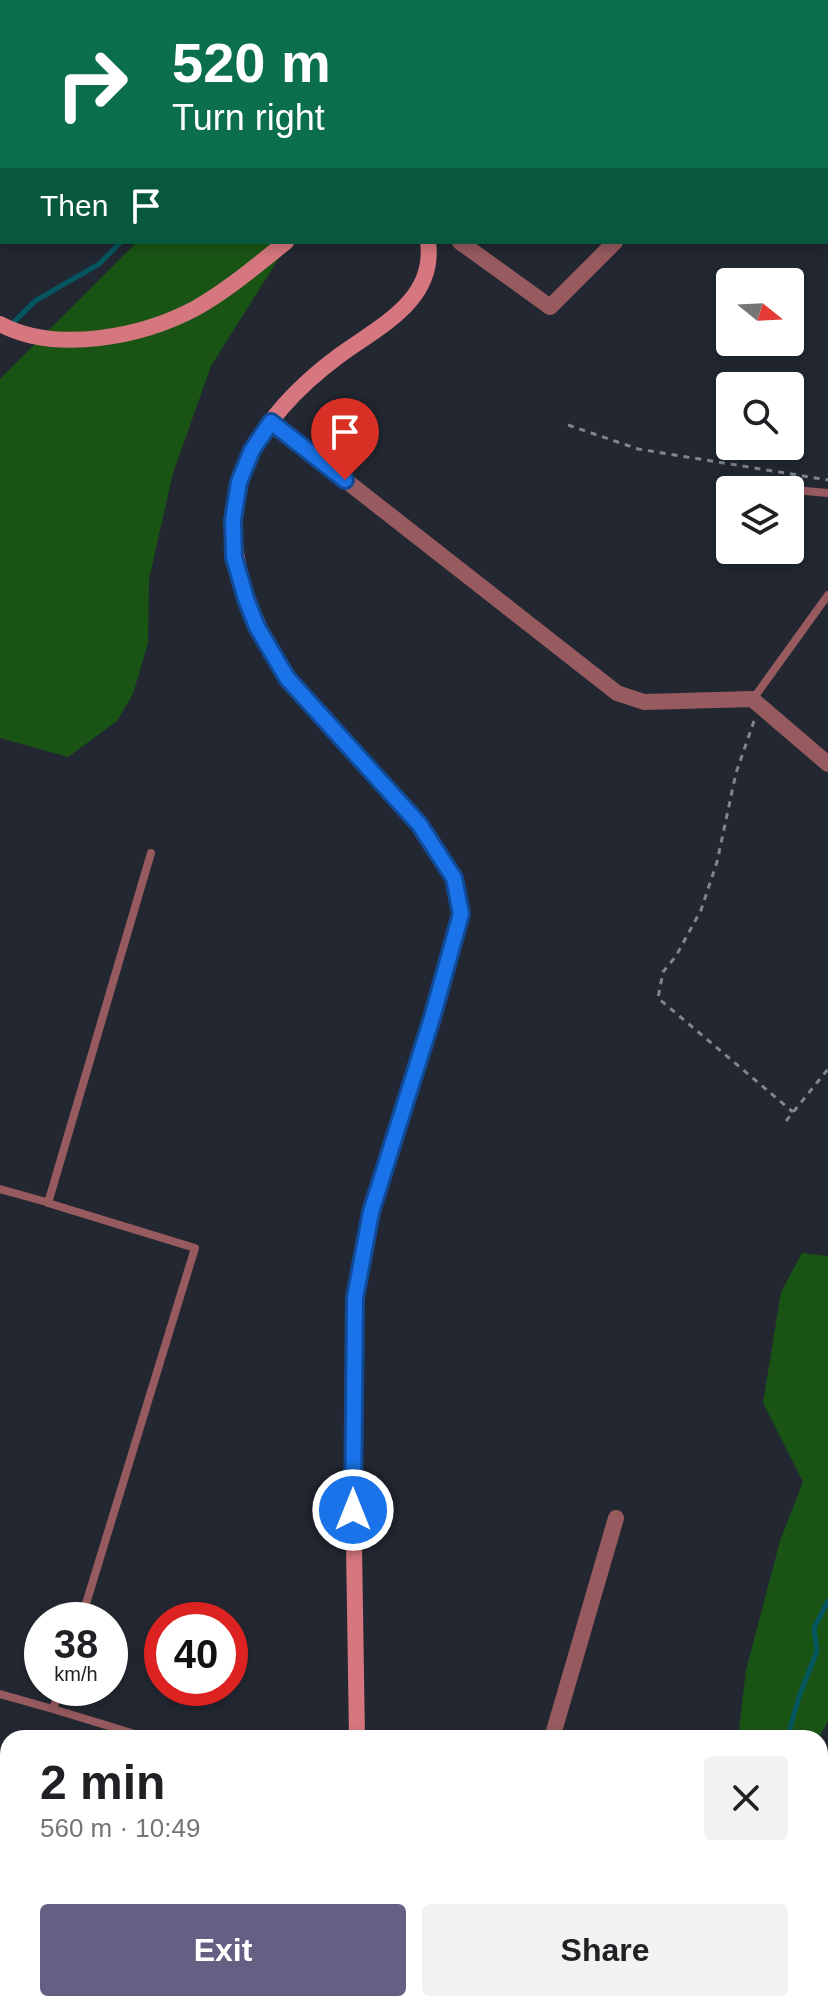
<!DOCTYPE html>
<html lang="en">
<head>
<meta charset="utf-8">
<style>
  :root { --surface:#fff; --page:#f2f2f2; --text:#202124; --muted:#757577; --accent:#645f83 }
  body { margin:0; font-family:Arial,sans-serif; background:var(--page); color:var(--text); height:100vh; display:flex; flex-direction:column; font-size:30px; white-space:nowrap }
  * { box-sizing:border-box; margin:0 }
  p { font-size:26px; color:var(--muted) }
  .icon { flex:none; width:44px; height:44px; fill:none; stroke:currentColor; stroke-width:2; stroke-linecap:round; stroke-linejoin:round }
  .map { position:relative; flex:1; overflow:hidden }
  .side { position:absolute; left:0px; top:1730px; width:828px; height:282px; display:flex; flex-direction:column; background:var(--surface); border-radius:24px 24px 0 0; box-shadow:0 4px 12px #0003 }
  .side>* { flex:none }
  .banner { position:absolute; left:0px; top:0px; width:828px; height:244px; box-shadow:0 4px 12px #0003; background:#0b6e4f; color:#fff; overflow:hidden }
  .needle { width:52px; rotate:108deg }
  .controls { position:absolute; left:716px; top:268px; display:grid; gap:16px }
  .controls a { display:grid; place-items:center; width:88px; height:88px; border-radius:8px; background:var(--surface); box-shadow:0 4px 12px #0003; font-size:40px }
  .speed { position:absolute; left:24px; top:1602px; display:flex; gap:16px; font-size:40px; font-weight:700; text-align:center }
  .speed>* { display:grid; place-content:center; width:104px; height:104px; border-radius:50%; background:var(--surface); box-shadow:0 4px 12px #0003; line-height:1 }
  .speed small { font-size:20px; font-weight:400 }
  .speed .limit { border:12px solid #d22; background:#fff; color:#111 }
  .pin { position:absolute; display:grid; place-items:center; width:68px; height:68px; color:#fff; margin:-82px -34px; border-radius:50% 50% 50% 0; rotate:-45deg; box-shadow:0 0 8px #0007 }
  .pin .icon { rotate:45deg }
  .me { position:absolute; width:88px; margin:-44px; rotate:0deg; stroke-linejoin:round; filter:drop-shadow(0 0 6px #0008) }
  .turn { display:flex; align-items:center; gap:28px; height:168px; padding:0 40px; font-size:36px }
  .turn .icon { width:104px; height:104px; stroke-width:2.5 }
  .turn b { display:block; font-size:56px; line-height:68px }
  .then { display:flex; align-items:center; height:76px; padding:0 40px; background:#0003; gap:16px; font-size:30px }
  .round { display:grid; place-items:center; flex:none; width:84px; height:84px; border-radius:8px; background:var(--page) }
  .summary { display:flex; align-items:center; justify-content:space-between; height:136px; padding:0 40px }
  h1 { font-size:48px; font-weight:600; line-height:60px }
  .action { display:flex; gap:16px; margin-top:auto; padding:16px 40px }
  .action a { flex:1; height:92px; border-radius:8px; background:var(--accent); color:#fff; font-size:32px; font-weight:600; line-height:92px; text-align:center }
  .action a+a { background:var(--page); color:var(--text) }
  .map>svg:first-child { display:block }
  .green { fill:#1a5415 }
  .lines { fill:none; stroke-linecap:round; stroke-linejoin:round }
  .stream { stroke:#065660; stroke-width:5 }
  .path { stroke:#81858e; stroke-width:3; stroke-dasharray:6 6; stroke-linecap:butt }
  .lane { stroke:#975b5f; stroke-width:8 }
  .street { stroke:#975b5f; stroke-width:16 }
  .secondary { stroke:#d6777f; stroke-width:16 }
  .route-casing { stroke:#114b97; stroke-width:20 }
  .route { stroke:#1a73e8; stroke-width:14 }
</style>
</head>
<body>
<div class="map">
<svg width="828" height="2011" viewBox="0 0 828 2011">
  <rect width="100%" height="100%" fill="#222731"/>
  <path class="green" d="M87,0H247L85,2Z
    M370,0H624L367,2Z
    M137,242H289L211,366L173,473L149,579L148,643L133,694L117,721L68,757L0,738V379Z
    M802,1253L828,1256V1721L819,1738H738L746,1670L780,1541L803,1482L763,1403L781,1292Z"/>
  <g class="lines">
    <path class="stream" d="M12,324L35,301L99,264L121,242
      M787,1738L800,1694L817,1651L814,1628L828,1601"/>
    <path class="path" d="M294,2L299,0
      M568,425L638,449L828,480
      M754,721L736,773L717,862L701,910L676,956L663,972L658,998L793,1112
      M786,1121L828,1069
      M820,1776L828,1766"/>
    <path class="lane" d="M794,490L828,493
      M753,699L828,595
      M0,1189L50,1203
      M81,1620L195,1248L48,1203L151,853
      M60,1688L53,1709L148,1738
      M0,1694L53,1709"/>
    <path class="street" d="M114,2L116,0
      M826,28L828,26
      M460,242L550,307L615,242
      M271,422L617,693L644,702L752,699L828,764
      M552,1738L616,1518
      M0,1976L8,1979
      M89,2004L111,2011
      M470,2011L472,2004"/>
    <path class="secondary" d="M84,0V2
      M0,207L2,204
      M0,324C56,354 142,337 196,308C228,290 257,265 286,242
      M357,1738L353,1481L355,1298L371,1212L432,1018L461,914L454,878L419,824L287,678C206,548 213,449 340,355C380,326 436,300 428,242
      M298,2011L300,2004"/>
  </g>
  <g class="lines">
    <defs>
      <path id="route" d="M345,480L271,422L252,450L239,482L233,520L234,557L246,599L257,627L287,678L419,824L454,878L461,914L432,1018L371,1212L355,1298L353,1510"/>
    </defs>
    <use href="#route" class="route-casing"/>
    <use href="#route" class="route"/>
  </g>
</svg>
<div class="controls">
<a><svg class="needle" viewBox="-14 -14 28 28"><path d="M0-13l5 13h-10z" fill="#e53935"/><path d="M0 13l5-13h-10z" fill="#757577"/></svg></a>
<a><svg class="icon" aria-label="search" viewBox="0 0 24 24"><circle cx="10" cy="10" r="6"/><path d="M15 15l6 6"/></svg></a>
<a><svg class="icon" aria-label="layers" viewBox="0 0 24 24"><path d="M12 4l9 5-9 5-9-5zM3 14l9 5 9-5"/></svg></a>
</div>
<div class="speed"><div>38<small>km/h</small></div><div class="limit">40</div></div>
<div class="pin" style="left:345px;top:480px;background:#d93025"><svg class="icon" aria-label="arrive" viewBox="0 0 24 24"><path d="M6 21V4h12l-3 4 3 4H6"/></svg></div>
<svg class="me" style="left:353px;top:1510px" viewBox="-20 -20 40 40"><circle r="17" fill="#1a73e8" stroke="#fff" stroke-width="3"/><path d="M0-11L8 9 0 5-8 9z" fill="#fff"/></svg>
<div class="banner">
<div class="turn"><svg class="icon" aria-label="right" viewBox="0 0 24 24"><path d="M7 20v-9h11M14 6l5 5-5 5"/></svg><div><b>520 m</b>Turn right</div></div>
<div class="then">Then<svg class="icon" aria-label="arrive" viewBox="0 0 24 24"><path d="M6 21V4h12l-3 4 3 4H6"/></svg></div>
</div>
<section class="side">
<div class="summary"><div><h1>2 min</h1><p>560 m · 10:49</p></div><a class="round"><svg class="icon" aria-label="close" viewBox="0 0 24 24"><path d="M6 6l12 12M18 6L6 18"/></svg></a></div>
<div class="action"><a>Exit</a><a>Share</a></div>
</section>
</div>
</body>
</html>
